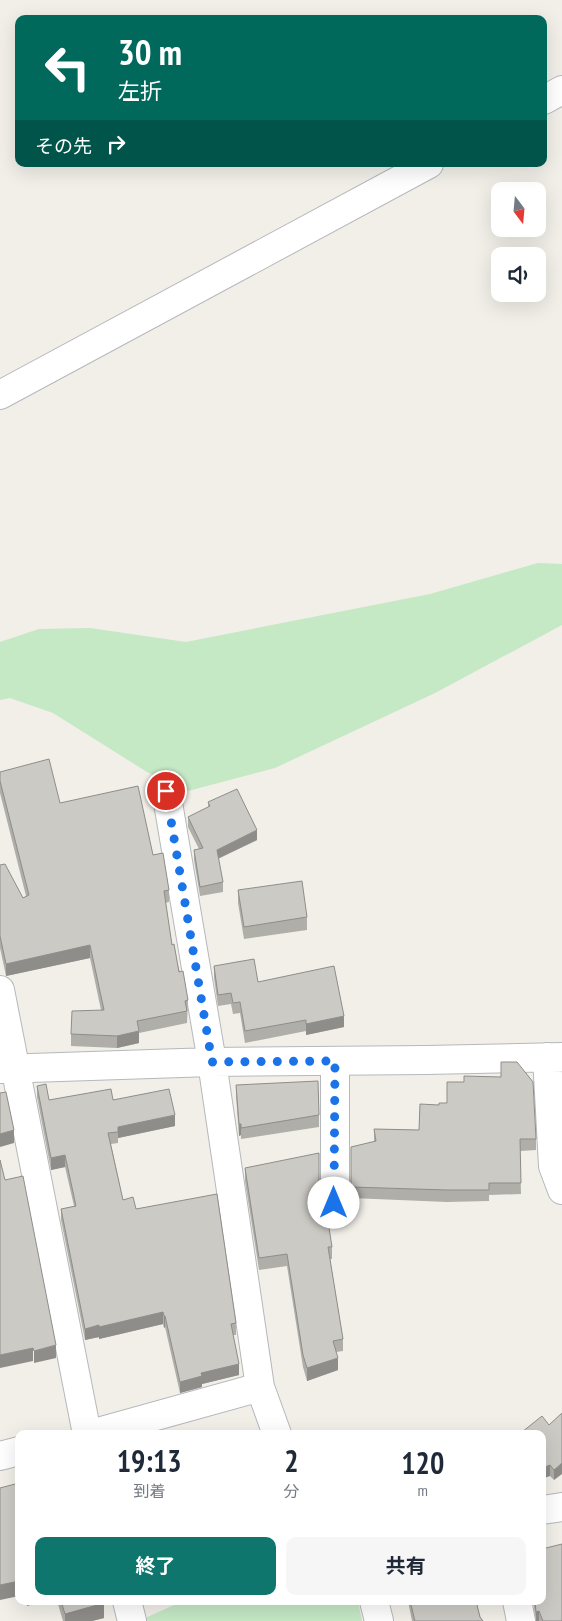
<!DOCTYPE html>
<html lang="ja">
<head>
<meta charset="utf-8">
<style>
  :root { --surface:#fff; --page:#f6f6f7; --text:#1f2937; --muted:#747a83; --accent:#0f766e }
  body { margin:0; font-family:"PT Sans Narrow","Noto Sans JP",sans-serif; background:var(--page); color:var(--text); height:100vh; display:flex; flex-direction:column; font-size:19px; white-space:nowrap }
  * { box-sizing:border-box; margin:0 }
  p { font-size:16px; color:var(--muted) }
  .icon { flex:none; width:28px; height:28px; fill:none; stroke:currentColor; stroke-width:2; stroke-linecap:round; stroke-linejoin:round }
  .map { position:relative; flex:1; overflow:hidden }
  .side { position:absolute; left:15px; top:1430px; width:531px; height:175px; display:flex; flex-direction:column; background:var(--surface); border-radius:10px; box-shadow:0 5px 20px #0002 }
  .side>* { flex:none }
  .guide { position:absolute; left:15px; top:15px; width:532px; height:152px; border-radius:10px; box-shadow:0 5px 20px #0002; background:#00695c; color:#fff; overflow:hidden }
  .needle { width:32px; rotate:164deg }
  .fabs { position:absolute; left:491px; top:182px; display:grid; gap:10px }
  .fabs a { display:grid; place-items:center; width:55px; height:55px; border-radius:10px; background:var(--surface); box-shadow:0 5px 20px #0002; font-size:25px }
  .pin { position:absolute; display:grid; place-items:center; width:42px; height:42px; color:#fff; margin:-21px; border:2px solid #fff; border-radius:50%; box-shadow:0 1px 5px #0007 }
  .me { position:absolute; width:55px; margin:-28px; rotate:0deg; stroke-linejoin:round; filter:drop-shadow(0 0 4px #0008) }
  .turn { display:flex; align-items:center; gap:18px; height:105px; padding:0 20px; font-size:22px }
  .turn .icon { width:65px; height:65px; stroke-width:2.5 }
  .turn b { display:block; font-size:35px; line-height:42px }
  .then { display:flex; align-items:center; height:48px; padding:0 20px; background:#0003; gap:10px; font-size:19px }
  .eta { display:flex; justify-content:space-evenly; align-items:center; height:85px; text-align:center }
  .eta b { font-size:30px; font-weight:700; line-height:35px }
  .primary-button { display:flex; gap:10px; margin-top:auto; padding:10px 20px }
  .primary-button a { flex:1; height:58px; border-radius:10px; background:var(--accent); color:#fff; font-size:20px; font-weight:700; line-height:58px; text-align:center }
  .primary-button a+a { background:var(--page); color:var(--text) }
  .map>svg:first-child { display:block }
  .green { fill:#c5e8c5 }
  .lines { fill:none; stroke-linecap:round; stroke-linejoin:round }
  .street-casing { stroke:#b5b8bc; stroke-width:30 }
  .street { stroke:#fff; stroke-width:28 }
  .wall { fill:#afaea9 }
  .shaded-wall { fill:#8f8d8a }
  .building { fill:#cccac5; stroke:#8f8d8a }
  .route { stroke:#1a73e8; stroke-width:9; stroke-dasharray:0 16.2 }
</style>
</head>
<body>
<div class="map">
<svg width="562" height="1621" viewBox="0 0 562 1621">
  <rect width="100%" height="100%" fill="#f1efe8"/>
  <path class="green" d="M538,563L562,564V625L435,693L275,768L188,791L147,772L53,713L10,698L0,700V642L39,629L90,628L186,642L430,594Z
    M183,1601H358L362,1621H143V1619Z"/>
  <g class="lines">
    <defs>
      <path id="street" d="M544,100L562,90
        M0,395L429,164
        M166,791L212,1062L260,1387L277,1434
        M0,990L87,1434
        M547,1057L553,1166L562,1190
        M0,1069L212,1062L426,1060L562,1057
        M335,1203V1061
        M91,1434L260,1387
        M0,1456L19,1451
        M542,1510L562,1507
        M127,1601L132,1621
        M374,1601L379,1621
        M517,1601L521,1621"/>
    </defs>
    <use href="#street" class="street-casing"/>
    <use href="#street" class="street"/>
  </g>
  <path class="wall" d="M0,772L60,803L153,855L169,890V902L165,903L172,945L188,1000L187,1023L139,1033V1043L117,1048L71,1046V1034L101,1010L90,958L6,976L0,948V865L23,898L26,896L0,793Z
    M208,802L257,840L218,859L223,882V892L200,896L194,860V850L199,849L188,827V817L208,807Z
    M238,890L307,917V930L244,939L238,903Z
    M214,966L258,982L344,1027L306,1035V1031L245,1043L240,1013L233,1014L231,1004L218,1006L214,978Z
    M236,1085L319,1115V1127L241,1139V1135L239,1136L236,1096Z
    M37,1086L49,1100H113L175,1126L118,1138V1143L111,1144L123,1200L136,1209L236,1323V1335H233L239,1375L202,1384V1387L180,1393L165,1327L164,1328L163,1324L99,1339V1337L85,1340L61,1220V1209L74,1206L65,1167L51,1170L37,1097Z
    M447,1103L536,1139V1150L520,1151L521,1194L489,1195V1201L447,1202L351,1198V1147L374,1142V1129L419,1130L439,1105Z
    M245,1168L319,1191L332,1247V1259H330L343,1339V1351L336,1352L338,1370L307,1381L303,1367L287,1266L259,1270L245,1181Z
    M562,1413L554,1480L550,1476L542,1434H522V1432L549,1425Z
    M57,1601H104V1618L92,1621H63Z
    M408,1601H476L480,1617L483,1621H412Z
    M533,1601H542L562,1621H536Z"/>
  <path class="shaded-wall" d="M257,830V840L217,859V850Z
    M90,945V958L6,976V964Z
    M344,1016V1027L306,1035V1024Z
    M139,1031V1043L117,1048V1036Z
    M175,1115V1126L118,1138V1127Z
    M239,1124H241V1135L239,1136Z
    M14,1130V1143L0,1147V1134Z
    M65,1155V1167L51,1170V1158Z
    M163,1312V1324L99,1339V1327Z
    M164,1316H165V1327L164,1328Z
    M99,1325V1337L85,1340V1329Z
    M56,1345V1358L34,1363V1351Z
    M33,1348V1361L0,1368V1355Z
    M338,1358V1370L307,1381V1368Z
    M239,1364V1375L202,1384V1387L180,1393V1382L201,1373Z
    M562,1463V1474L554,1480V1470Z
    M550,1465V1476L542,1479V1468Z
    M19,1581V1596L0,1600V1585Z
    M27,1601H44L27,1606Z
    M104,1603V1618L92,1621H65V1614Z
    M539,1611V1621H536V1612Z"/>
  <path class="building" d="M49,759L60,803L138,786L153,855L163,853L169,890L164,891L172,945L174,944L179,972L183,971L188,1000L185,1001L187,1011L137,1021L139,1031L117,1036L71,1034L72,1011L104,1010L90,945L6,964L0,936V865L5,864L23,898L29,895L0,781V772Z
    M237,789L257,830L217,850L223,882L200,887L194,850L203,848L188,817L210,806L208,802Z
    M302,881L307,917L244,927L238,890Z
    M254,959L258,982L334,966L344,1016L306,1024V1020L245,1031L240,1002L233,1003L231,993L218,995L214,966Z
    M501,1062H517L533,1082L536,1139H520L521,1183H489V1190H447L351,1187V1147L376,1141L374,1129L419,1130L420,1104L439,1105V1103H447V1082H464V1076L501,1077Z
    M318,1081L319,1115L241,1128V1124H239L236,1085Z
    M46,1084L49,1100L111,1089L113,1100L169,1089L175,1115L118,1127V1132L108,1133L123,1200L133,1197L136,1209L217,1194L236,1323L231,1324L239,1364L201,1373L202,1376L180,1382L165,1316H164L163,1312L99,1327V1325L85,1329L61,1209L76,1206L65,1155L51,1158L37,1086Z
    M6,1092L14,1130L0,1134V1093Z
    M319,1153V1191L321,1198L325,1202L332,1247H328L343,1339L333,1341L338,1358L307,1368L303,1355L287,1254L259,1258L245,1168Z
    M0,1160L5,1180L23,1176L56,1345L34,1351L33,1348L0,1355Z
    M562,1413V1463L554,1470L550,1465L542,1468V1434H524L522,1432L542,1416L549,1425Z
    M19,1483V1581L0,1585V1488Z
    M562,1544V1621H543L539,1611L536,1612L535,1601H542V1549Z
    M61,1601H104V1603L65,1614Z
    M410,1601H476L480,1617L483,1621H415Z"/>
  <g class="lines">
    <path class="route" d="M166,791L212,1062L335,1061L334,1203"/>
  </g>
</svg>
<div class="fabs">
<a><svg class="needle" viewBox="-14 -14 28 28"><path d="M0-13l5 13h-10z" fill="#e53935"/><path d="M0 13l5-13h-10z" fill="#747a83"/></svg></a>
<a><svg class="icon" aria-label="sound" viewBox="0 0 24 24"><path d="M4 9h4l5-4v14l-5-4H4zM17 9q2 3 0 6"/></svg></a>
</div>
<div class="pin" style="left:166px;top:791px;background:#d93025"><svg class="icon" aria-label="arrive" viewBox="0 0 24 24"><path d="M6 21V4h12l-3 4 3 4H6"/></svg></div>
<svg class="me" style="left:334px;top:1203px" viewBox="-20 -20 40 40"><circle r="19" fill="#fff"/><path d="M0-13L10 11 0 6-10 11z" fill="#1a73e8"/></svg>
<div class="guide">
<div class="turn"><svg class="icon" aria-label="left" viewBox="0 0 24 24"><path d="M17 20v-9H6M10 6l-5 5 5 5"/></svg><div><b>30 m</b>左折</div></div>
<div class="then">その先<svg class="icon" aria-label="right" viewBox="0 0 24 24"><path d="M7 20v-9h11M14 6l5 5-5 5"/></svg></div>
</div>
<section class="side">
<div class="eta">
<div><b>19:13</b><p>到着</p></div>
<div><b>2</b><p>分</p></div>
<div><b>120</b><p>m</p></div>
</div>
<div class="primary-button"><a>終了</a><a>共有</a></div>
</section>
</div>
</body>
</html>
